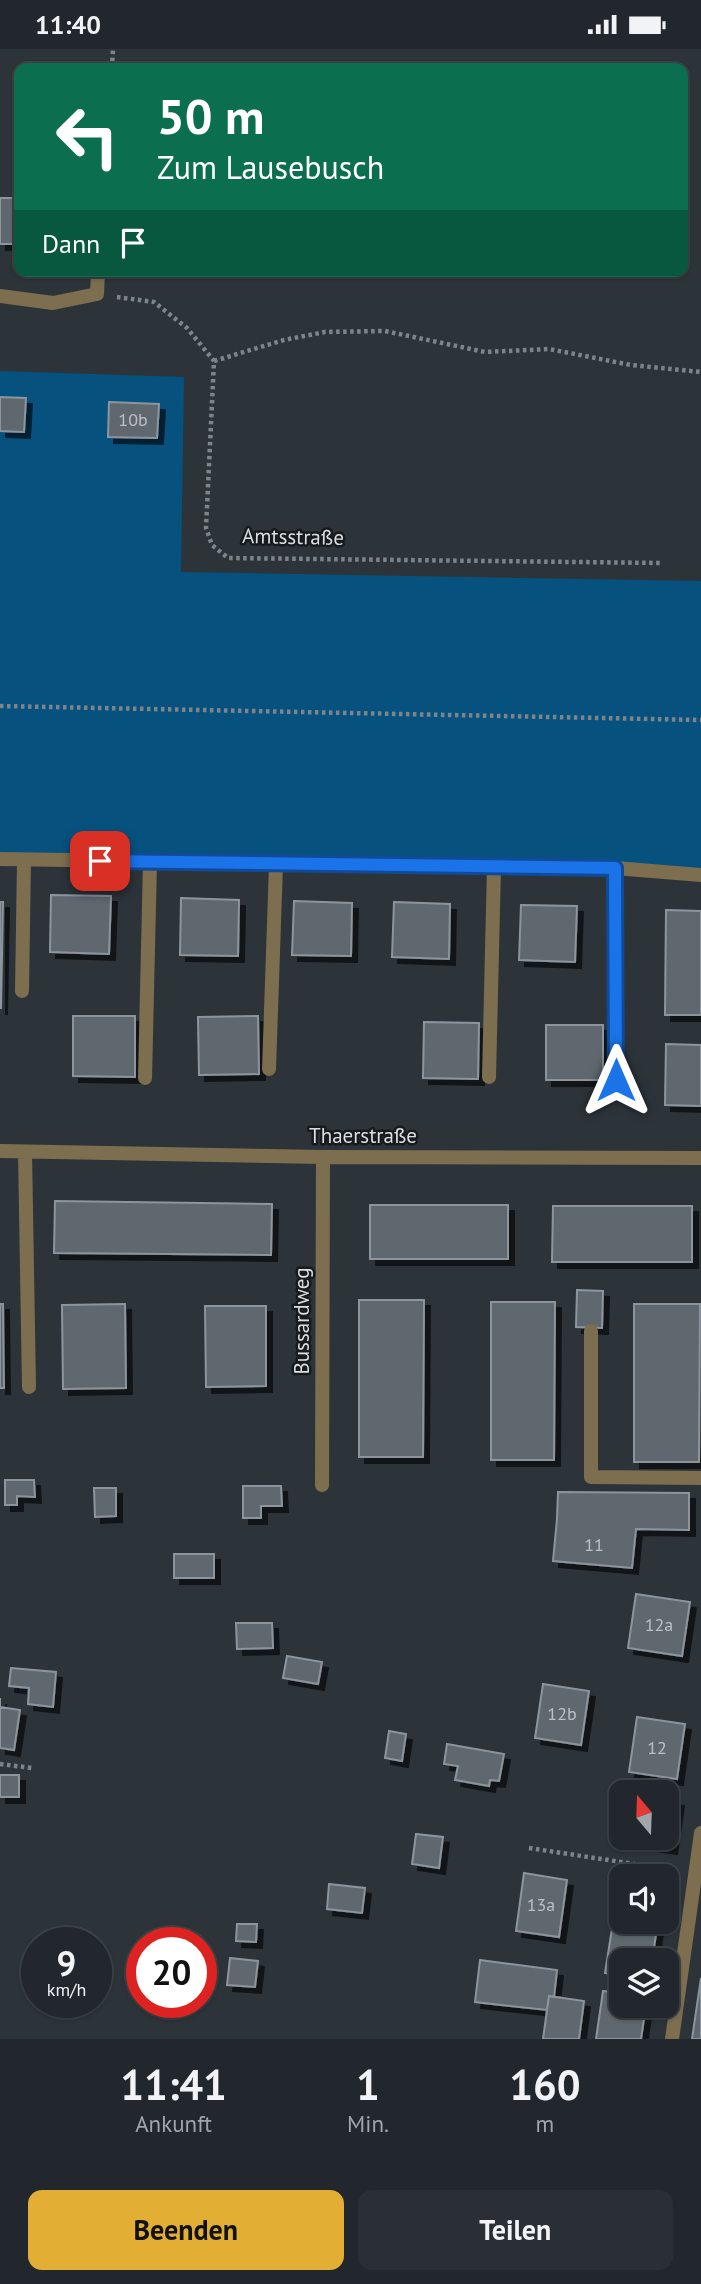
<!DOCTYPE html>
<html lang="de">
<head>
<meta charset="utf-8">
<style>
  :root { --surface:#21272c; --page:#292f34; --text:#f1f3f6; --muted:#a2a5a9; --line:#3e4448; --accent:#e2ae34 }
  body { margin:0; font-family:"PT Sans",sans-serif; background:var(--page); color:var(--text); height:100vh; display:flex; flex-direction:column; font-size:26px; white-space:nowrap }
  * { box-sizing:border-box; margin:0 }
  p { font-size:23px; color:var(--muted) }
  .icon { flex:none; width:38px; height:38px; fill:none; stroke:currentColor; stroke-width:2; stroke-linecap:round; stroke-linejoin:round }
  .map { position:relative; height:1990px; overflow:hidden }
  .sheet { display:flex; flex-direction:column; background:var(--surface); flex:1 }
  .sheet>* { flex:none }
  .guide { position:absolute; left:14px; top:14px; width:674px; height:214px; border-radius:14px; box-shadow:0 2px 5px #0004,0 0 0 2px var(--line); background:#0b6e4f; color:#fff; overflow:hidden }
  .needle { width:46px; rotate:341deg }
  .tools { position:absolute; left:609px; top:1731px; display:grid; gap:14px }
  .tools a { display:grid; place-items:center; width:70px; height:70px; border-radius:14px; background:var(--surface); box-shadow:0 2px 5px #0004,0 0 0 2px var(--line); font-size:35px }
  .speed { position:absolute; left:21px; top:1878px; display:flex; gap:14px; font-size:35px; font-weight:700; text-align:center }
  .speed>* { display:grid; place-content:center; width:91px; height:91px; border-radius:50%; background:var(--surface); box-shadow:0 2px 5px #0004,0 0 0 2px var(--line); line-height:1 }
  .speed small { font-size:18px; font-weight:400 }
  .speed .limit { border:10px solid #d22; background:#fff; color:#111 }
  .pin { position:absolute; display:grid; place-items:center; width:60px; height:60px; color:#fff; margin:-30px; border-radius:14px; box-shadow:0 4px 10px #0006 }
  .me { position:absolute; width:77px; margin:-38px; rotate:0deg; stroke-linejoin:round; filter:drop-shadow(0 0 5px #0008) }
  .turn { display:flex; align-items:center; gap:24px; height:147px; padding:0 28px; font-size:32px }
  .turn .icon { width:91px; height:91px; stroke-width:2.5 }
  .turn b { display:block; font-size:49px; line-height:60px }
  .then { display:flex; align-items:center; height:66px; padding:0 28px; background:#0003; gap:14px; font-size:26px }
  .eta { display:flex; justify-content:space-evenly; align-items:center; height:119px; text-align:center }
  .eta b { font-size:42px; font-weight:800; line-height:49px }
  .cta { display:flex; gap:14px; margin-top:auto; padding:14px 28px }
  .cta a { flex:1; height:80px; border-radius:14px; background:var(--accent); color:#111; font-size:28px; font-weight:800; line-height:80px; text-align:center }
  .cta a+a { background:var(--page); color:var(--text) }
  .status { display:flex; justify-content:space-between; align-items:center; height:49px; padding:0 35px; background:var(--surface); direction:ltr }
  .status svg { height:19px; fill:currentColor }
  .map>svg:first-child { display:block }
  .green { fill:#07517f }
  .building { fill:#5e676e; stroke:#8c959e; stroke-width:2; filter:url(#shadow) }
  .lines { fill:none; stroke-linecap:round; stroke-linejoin:round }
  .path { stroke:#7e858a; stroke-width:4.5; stroke-dasharray:3.5 3.5; stroke-linecap:butt }
  .lane { stroke:#7d6e4f; stroke-width:14 }
  .street { stroke:#7d6e4f; stroke-width:14 }
  .route-casing { stroke:#114b97; stroke-width:18 }
  .route { stroke:#1a73e8; stroke-width:12 }
  .labels { text-anchor:middle; stroke-width:5; stroke-linejoin:round; paint-order:stroke }
  .number-label { font-size:18px; fill:#bac0c6 }
  .street-label { font-size:21px; fill:#d9dee3; stroke:#171b1e }
</style>
</head>
<body>
<div class="status"><b>11:40</b><svg viewBox="0 0 49 12"><path d="M0 12V9h3v3zM5 12V6h3v6zM10 12V3h3v9zM15 12V0h3v12zM26 1h20v11H26zM47 4h2v5h-2z"/></svg></div>
<div class="map">
<svg width="701" height="1990" viewBox="0 0 701 1990">
  <defs>
    <filter id="shadow"><feDropShadow dx="6" dy="6" stdDeviation="0" flood-color="#0009"/></filter>
  </defs>
  <rect width="100%" height="100%" fill="#2c343a"/>
  <path class="green" d="M0,322L184,328L181,523L701,532V826L0,810Z"/>
  <path class="building" d="M0,149H19V195H0Z
    M0,348L26,349L24,383L0,382Z
    M109,353L159,355L157,389L108,388Z
    M51,846L111,847L109,905L50,903Z
    M181,849L239,851L238,907L180,906Z
    M294,852L352,854L351,907L292,906Z
    M0,853H3L1,959H0Z
    M394,853L450,855L449,910L392,908Z
    M521,856L577,857L575,913L519,911Z
    M666,861L701,862V966H665Z
    M73,967H135V1028L73,1027Z
    M258,967L259,1025L199,1026L198,968Z
    M424,973L479,974L478,1030L423,1029Z
    M546,976H603V1031H546Z
    M666,995L701,996V1057L665,1056Z
    M55,1152L272,1155L271,1206L54,1204Z
    M370,1156H508V1210H370Z
    M553,1157H692V1213H552Z
    M577,1241L603,1242L602,1279L576,1278Z
    M359,1251H424L423,1408H359Z
    M491,1253H555L554,1411H491Z
    M0,1255H3L4,1339H0Z
    M125,1255L126,1339L63,1340L62,1256Z
    M634,1255H700L699,1413H634Z
    M205,1257H266V1337L206,1338Z
    M5,1431H34L35,1448L17,1447V1456H5Z
    M243,1437H281L282,1457H261V1469H243Z
    M94,1439H116V1467L95,1468Z
    M558,1443L689,1444V1481L636,1480L632,1519L553,1512L557,1470Z
    M174,1505H214V1529H174Z
    M636,1545L690,1553L682,1607L628,1599Z
    M236,1574H272L273,1599L237,1600Z
    M287,1607L322,1613L318,1635L283,1629Z
    M11,1619L56,1623L53,1658L28,1655L29,1639L9,1637Z
    M543,1635L589,1642L581,1696L535,1689Z
    M0,1649V1658L20,1661L14,1701L0,1699Z
    M637,1668L685,1675L677,1730L629,1723Z
    M389,1682L406,1685L402,1712L385,1709Z
    M447,1695L504,1705L499,1732L490,1731L489,1737L455,1731L458,1717L444,1715Z
    M0,1726H19V1748H0Z
    M667,1749L678,1751L671,1799L624,1792L625,1788H667Z
    M416,1785L443,1788L439,1819L412,1815Z
    M524,1824L567,1831L559,1888L516,1882Z
    M329,1835L365,1839L362,1864L327,1860Z
    M614,1867L621,1868V1872L658,1873L652,1911H621V1927L605,1924Z
    M237,1875H257L256,1893L236,1892Z
    M230,1909L258,1912L255,1938L227,1936Z
    M480,1911L557,1921L554,1948L549,1947L547,1961L475,1953Z
    M701,1929V1990H692Z
    M603,1942L621,1944V1956H646L641,1990H596Z
    M549,1947L584,1952L579,1990H543Z"/>
  <g class="lines">
    <path class="path" d="M112,19L113,0
      M117,248L154,253L187,279L214,312L206,479L212,496L228,509L663,514
      M214,312L284,291L325,283L385,282L485,303L549,300L631,316L701,323
      M0,657L701,671
      M0,1715L32,1719
      M529,1799L674,1821"/>
    <path class="lane" d="M615,819L616,1031
      M22,942L24,811
      M269,1020L276,816
      M489,1028L494,818
      M145,1029L150,813
      M591,1282V1428L701,1429"/>
    <path class="street" d="M0,247L53,254L97,245L98,222
      M0,810L615,819L701,826
      M0,1102L323,1108L701,1109
      M25,1103L29,1338
      M322,1436L323,1108
      M672,1990L701,1784"/>
  </g>
  <g class="lines">
    <defs>
      <path id="route" d="M100,812L615,819L616,1031"/>
    </defs>
    <use href="#route" class="route-casing"/>
    <use href="#route" class="route"/>
  </g>
  <g class="labels">
    <g class="number-label">
      <text x="133" y="377">10b</text>
      <text x="594" y="1502">11</text>
      <text x="659" y="1582">12a</text>
      <text x="562" y="1671">12b</text>
      <text x="657" y="1705">12</text>
      <text x="541" y="1862">13a</text>
    </g>
    <g class="street-label">
      <text transform="translate(293 488) rotate(1)" y="7">Amtsstraße</text>
      <text x="363" y="1094">Thaerstraße</text>
      <text transform="translate(302 1272) rotate(-90)" y="7">Bussardweg</text>
    </g>
  </g>
</svg>
<div class="tools">
<a><svg class="needle" viewBox="-14 -14 28 28"><path d="M0-13l5 13h-10z" fill="#e53935"/><path d="M0 13l5-13h-10z" fill="#a2a5a9"/></svg></a>
<a><svg class="icon" aria-label="sound" viewBox="0 0 24 24"><path d="M4 9h4l5-4v14l-5-4H4zM17 9q2 3 0 6"/></svg></a>
<a><svg class="icon" aria-label="layers" viewBox="0 0 24 24"><path d="M12 4l9 5-9 5-9-5zM3 14l9 5 9-5"/></svg></a>
</div>
<div class="speed"><div>9<small>km/h</small></div><div class="limit">20</div></div>
<div class="pin" style="left:100px;top:812px;background:#d93025"><svg class="icon" aria-label="arrive" viewBox="0 0 24 24"><path d="M6 21V4h12l-3 4 3 4H6"/></svg></div>
<svg class="me" style="left:616px;top:1031px" viewBox="-20 -20 40 40"><path d="M0-17L14 15 0 8-14 15z" fill="#1a73e8" stroke="#fff" stroke-width="4"/></svg>
<div class="guide">
<div class="turn"><svg class="icon" aria-label="left" viewBox="0 0 24 24"><path d="M17 20v-9H6M10 6l-5 5 5 5"/></svg><div><b>50 m</b>Zum Lausebusch</div></div>
<div class="then">Dann<svg class="icon" aria-label="arrive" viewBox="0 0 24 24"><path d="M6 21V4h12l-3 4 3 4H6"/></svg></div>
</div>
</div>
<section class="sheet">
<div class="eta">
<div><b>11:41</b><p>Ankunft</p></div>
<div><b>1</b><p>Min.</p></div>
<div><b>160</b><p>m</p></div>
</div>
<div class="cta"><a>Beenden</a><a>Teilen</a></div>
</section>
</body>
</html>
